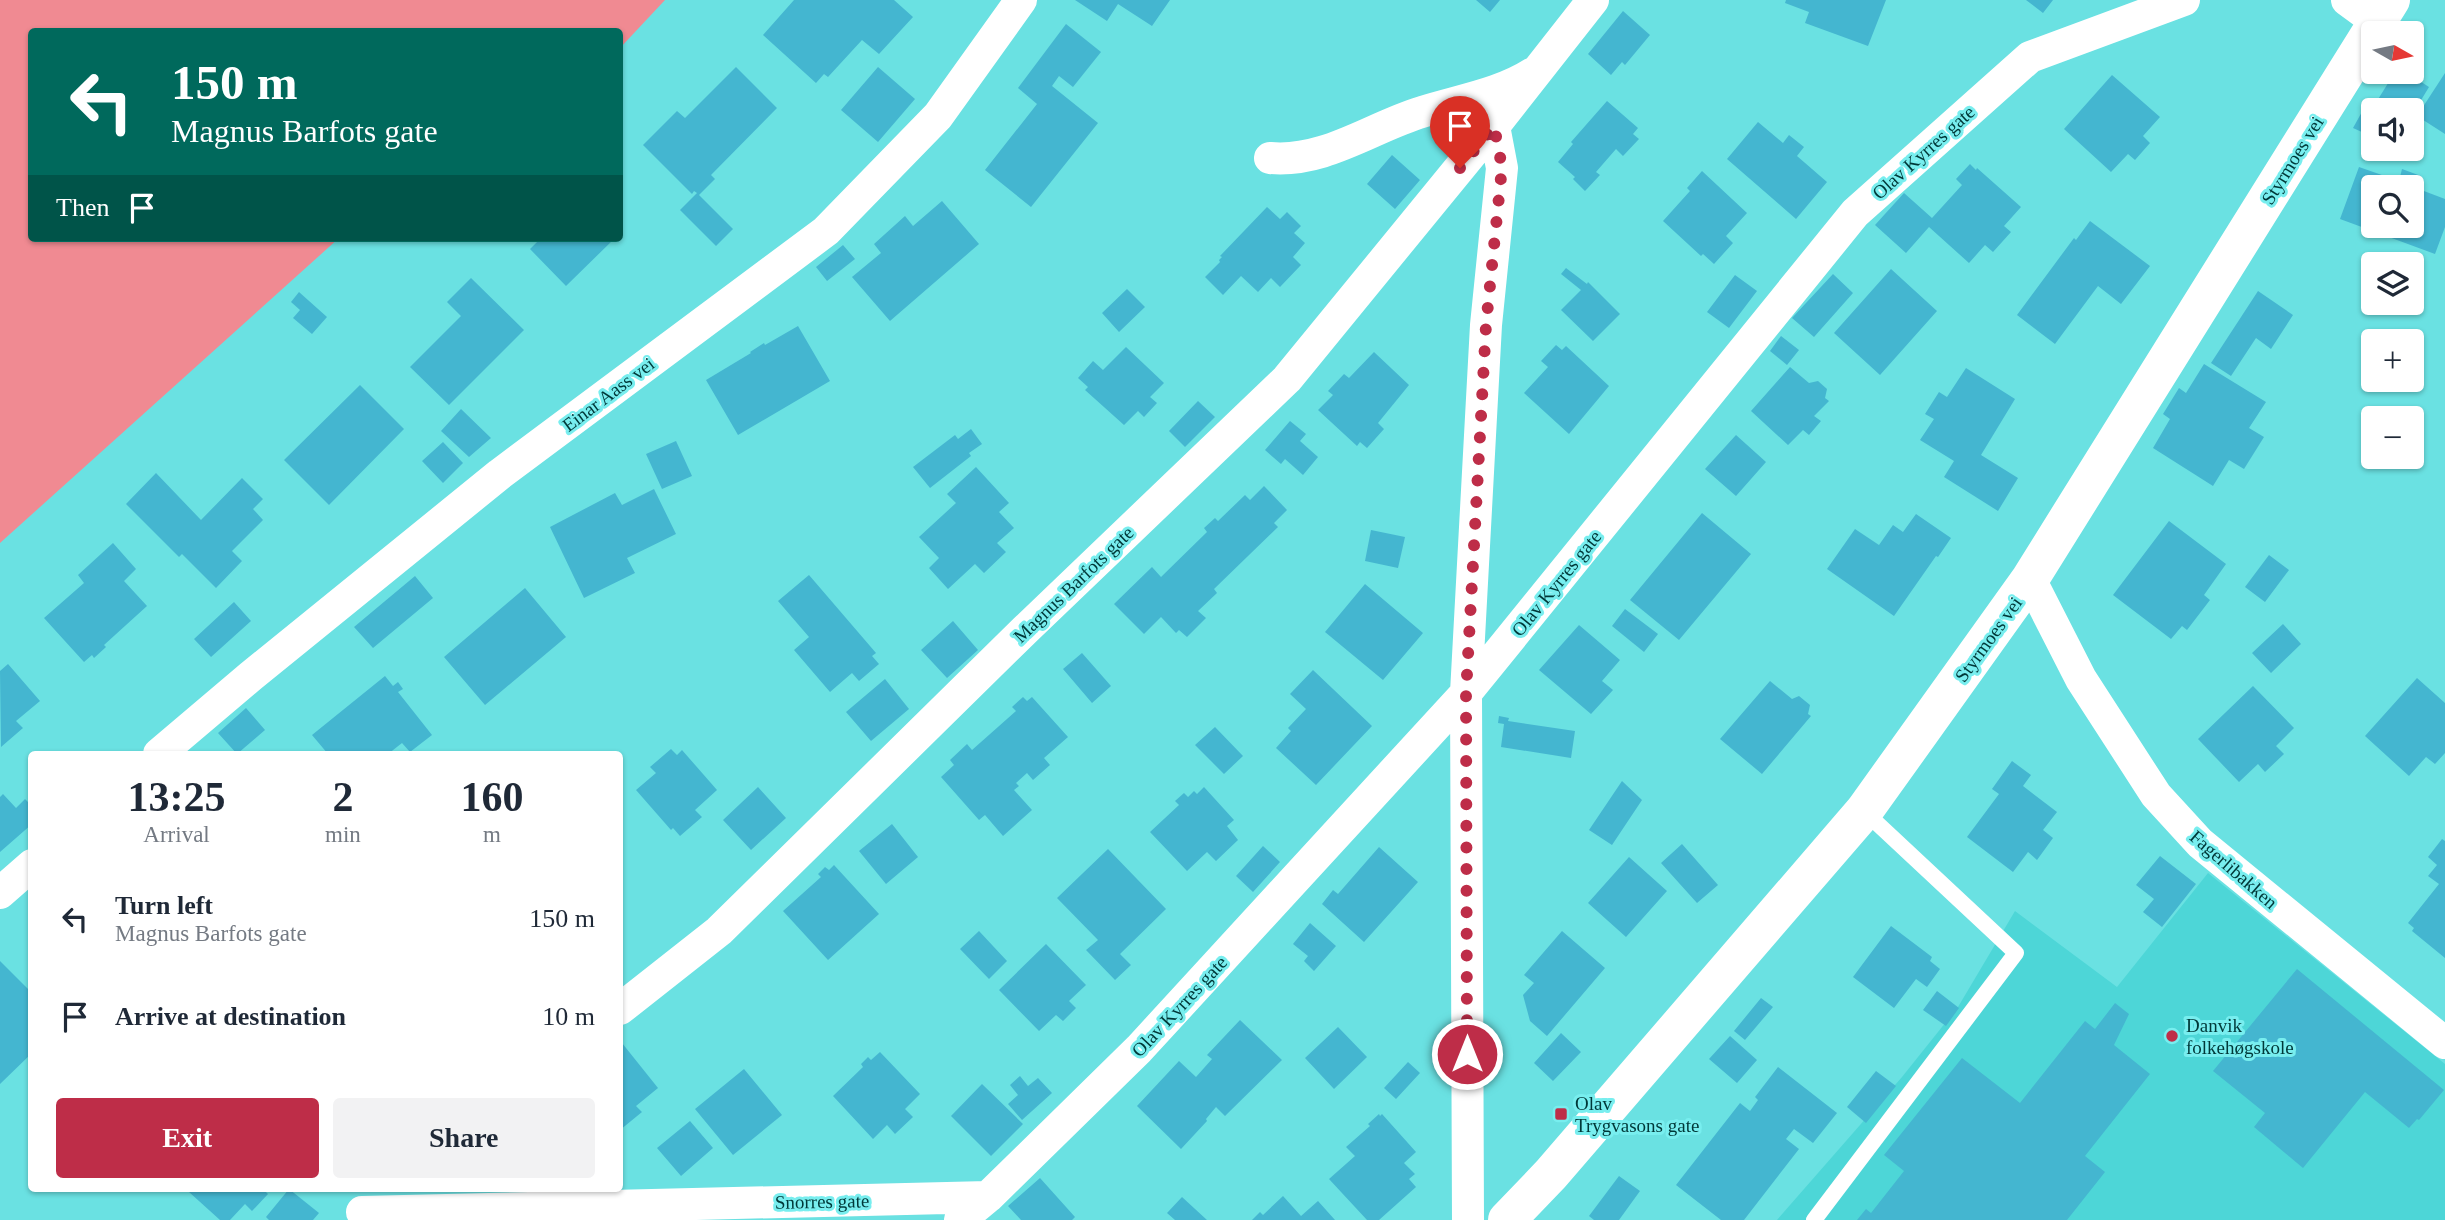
<!DOCTYPE html>
<html lang="en">
<head>
<meta charset="utf-8">
<style>
  :root { --surface:#fff; --page:#f2f2f3; --text:#1f2937; --muted:#747a83; --accent:#be2d48 }
  body { margin:0; font-family:Georgia,serif; background:var(--page); color:var(--text); height:100vh; display:flex; flex-direction:column; font-size:26px; white-space:nowrap }
  * { box-sizing:border-box; margin:0 }
  p { font-size:23px; color:var(--muted) }
  .icon { flex:none; width:38px; height:38px; fill:none; stroke:currentColor; stroke-width:2; stroke-linecap:round; stroke-linejoin:round }
  .map { position:relative; flex:1; overflow:hidden }
  .details { position:absolute; left:28px; top:751px; width:595px; height:441px; display:flex; flex-direction:column; background:var(--surface); border-radius:7px; box-shadow:0 2px 5px #0004 }
  .details>* { flex:none }
  .banner { position:absolute; left:28px; top:28px; width:595px; height:214px; border-radius:7px; box-shadow:0 2px 5px #0004; background:#00695c; color:#fff; overflow:hidden }
  .needle { width:46px; rotate:99deg }
  .tools { position:absolute; left:2361px; top:21px; display:grid; gap:14px }
  .tools a { display:grid; place-items:center; width:63px; height:63px; border-radius:7px; background:var(--surface); box-shadow:0 2px 5px #0004; font-size:35px }
  .pin { position:absolute; display:grid; place-items:center; width:60px; height:60px; color:#fff; margin:-72px -30px; border-radius:50% 50% 50% 0; rotate:-45deg; box-shadow:0 0 7px #0007 }
  .pin .icon { rotate:45deg }
  .me { position:absolute; width:77px; margin:-38px; rotate:0deg; stroke-linejoin:round; filter:drop-shadow(0 0 5px #0008) }
  .turn { display:flex; align-items:center; gap:24px; height:147px; padding:0 28px; font-size:32px }
  .turn .icon { width:91px; height:91px; stroke-width:2.5 }
  .turn b { display:block; font-size:49px; line-height:60px }
  .then { display:flex; align-items:center; height:66px; padding:0 28px; background:#0003; gap:14px; font-size:26px }
  .eta { display:flex; justify-content:space-evenly; align-items:center; height:119px; text-align:center }
  .eta b { font-size:42px; font-weight:700; line-height:49px }
  .action { display:flex; gap:14px; margin-top:auto; padding:14px 28px }
  .action a { flex:1; height:80px; border-radius:7px; background:var(--accent); color:#fff; font-size:28px; font-weight:700; line-height:80px; text-align:center }
  .action a+a { background:var(--page); color:var(--text) }
  ul { padding:0; list-style:none }
  li { display:flex; align-items:center; gap:21px; height:98px; padding:0 28px }
  li div { flex:1 }
  li b { display:block; font-size:26px }
  li em { font-style:normal }
  .map>svg:first-child { display:block }
  .built { fill:#4dd6d7 }
  .green { fill:#f08a92 }
  .building { fill:#44b6d0; fill-rule:evenodd }
  .lines { fill:none; stroke-linecap:round; stroke-linejoin:round }
  .service { stroke:#fff; stroke-width:16 }
  .minor { stroke:#fff; stroke-width:32 }
  .secondary { stroke:#fff; stroke-width:38 }
  .route { stroke:#be2d48; stroke-width:12; stroke-dasharray:0 21.6 }
  .poi-dot { fill:#be2d48; stroke:#78eeef; stroke-width:2.5 }
  .labels { text-anchor:middle; stroke-width:6; stroke-linejoin:round; paint-order:stroke }
  .street-label { font-size:19px; fill:#003838; stroke:#78eeef }
  .poi-label { font-size:19px; fill:#003838; stroke:#78eeef; text-anchor:start }
</style>
</head>
<body>
<div class="map">
<svg width="2445" height="1220" viewBox="0 0 2445 1220">
  <rect width="100%" height="100%" fill="#6ae1e2"/>
  <path class="built" d="M2208,873L2445,1064V1220H1777L1902,1077L1958,1007L2015,911L2117,987Z"/>
  <path class="green" d="M0,0H665L620,48V32H32V238H339L0,543Z"/>
  <path class="building" d="M794,0H894L913,17L879,54L862,40L828,77L824,74L816,83L763,35Z
    M1075,0H1170L1152,26L1118,4L1107,21Z
    M1476,0H1500L1490,12Z
    M1786,0H1886L1868,46L1805,23L1809,12L1785,3Z
    M2026,0H2053L2043,13Z
    M1623,11L1650,35L1625,65L1622,62L1611,75L1588,54Z
    M1066,24L1101,52L1073,87L1059,76L1052,86L1098,123L1031,207L985,170L1037,104L1018,88Z
    M736,67L777,108L711,175L715,179L699,195L733,229L716,246L680,210L697,193L694,191L692,194L643,145L677,111L685,118Z
    M878,67L915,99L878,142L841,110Z
    M2395,72H2406L2429,87L2412,115V110L2372,109Z
    M2445,73V134L2417,116Z
    M2112,75L2160,117L2143,136L2150,143L2135,160L2128,154L2111,172L2064,129Z
    M1607,101L1638,128L1633,134L1639,139L1623,156L1616,149L1596,172L1600,175L1585,191L1573,179L1575,177L1558,162L1573,144L1571,142Z
    M2363,110L2373,115V137L2353,128Z
    M1758,122L1783,143L1789,135L1804,147L1797,156L1827,182L1796,219L1727,159Z
    M1392,155L1420,180L1395,209L1367,184Z
    M1970,164L1976,170L1977,168L2021,207L2004,226L2011,232L1993,252L1985,245L1969,263L1929,227L1906,253L1875,225L1904,193L1932,218L1962,185L1956,179Z
    M2359,167L2399,181L2402,169L2421,176L2416,188L2445,199V227L2435,254L2340,219ZM2373,187H2412V226H2373Z
    M1702,171L1747,213L1726,236L1733,243L1714,264L1703,254L1701,256L1663,221L1690,191L1687,188Z
    M942,201L979,244L890,321L852,277L881,253L874,244L905,216L913,226Z
    M1267,207L1280,219L1287,212L1301,226L1294,233L1305,243L1293,257L1301,265L1280,287L1271,278L1258,292L1241,276L1223,295L1205,277L1220,262L1219,260L1222,257L1220,256Z
    M2090,221L2150,266L2121,304L2098,286L2055,344L2017,315L2074,238L2076,240Z
    M541,238H615L566,286L530,249Z
    M843,245L855,259L827,281L816,267Z
    M1566,268L1587,284L1588,282L1620,314L1593,341L1561,310L1581,290L1561,274Z
    M1891,269L1937,311L1880,375L1834,333Z
    M1833,274L1853,293L1814,337L1792,318Z
    M1735,275L1757,291L1729,328L1707,312Z
    M471,278L524,330L449,405L410,367L461,316L447,302Z
    M1127,289L1145,307L1119,332L1102,313Z
    M2258,291L2293,315L2271,349L2256,338L2231,376L2211,363Z
    M299,292L327,317L312,334L293,318L300,310L291,302Z
    M798,326L830,381L738,435L706,380L751,353L750,352L764,343L765,345Z
    M1781,336L1799,350L1787,365L1770,351Z
    M1556,345L1562,350L1566,346L1609,386L1569,434L1524,393L1548,367L1541,361Z
    M1126,347L1164,383L1150,397L1157,403L1144,417L1138,411L1124,425L1085,390L1088,387L1078,378L1093,361L1103,370Z
    M1374,352L1409,385L1378,423L1384,429L1367,448L1360,442L1357,446L1318,410L1333,395L1328,391L1344,374L1349,378Z
    M2204,364L2266,402L2249,428L2264,437L2244,469L2229,460L2213,486L2153,448L2170,419L2163,414L2179,388L2186,393Z
    M1790,367L1809,383L1818,381L1827,389L1825,398L1829,401L1814,416L1821,421L1809,435L1803,430L1788,445L1751,411Z
    M1966,368L2015,399L1981,455L2018,478L1998,511L1944,477L1954,461L1920,440L1934,419L1925,414L1939,392L1947,397Z
    M360,385L404,429L329,505L284,460Z
    M1198,401L1215,417L1185,447L1169,431Z
    M461,409L491,438L469,457L441,431Z
    M1290,421L1306,434L1300,441L1318,457L1303,475L1285,459L1281,464L1265,450Z
    M971,429L982,444L969,453L971,456L930,488L913,467L955,435L958,439Z
    M1736,435L1766,462L1736,496L1705,469Z
    M676,441L692,476L662,489L646,454Z
    M443,442L463,463L443,483L422,461Z
    M976,467L1009,503L999,512L1014,528L997,543L1006,552L984,573L975,564L948,589L929,568L939,558L919,537L956,503L947,494Z
    M156,473L201,520L242,478L263,499L253,509L263,520L232,551L242,561L216,588L182,554L179,557L126,504Z
    M1264,486L1287,510L1274,523L1278,527L1214,589L1217,593L1198,611L1206,618L1187,637L1179,630L1176,633L1161,617L1144,634L1114,604L1152,567L1161,577L1207,532L1204,528L1215,518L1218,521L1245,495L1250,500Z
    M654,489L676,534L627,558L635,573L584,598L550,527L615,493L622,505Z
    M1702,513L1751,554L1679,640L1630,600Z
    M1916,514L1951,538L1938,557L1936,556L1894,616L1827,569L1855,529L1879,545L1893,525L1903,532Z
    M2169,521L2226,564L2204,595L2210,600L2187,630L2182,626L2171,639L2113,595Z
    M1371,530L1405,537L1398,568L1365,561Z
    M113,543L136,569L124,581L147,606L104,645L106,647L94,658L92,655L84,662L44,618L84,583L78,575Z
    M2269,555L2289,570L2265,602L2245,587Z
    M809,575L876,653L872,656L879,664L859,681L852,673L830,692L794,650L809,637L778,601Z
    M415,576L433,598L373,648L354,627Z
    M1365,584L1423,633L1383,680L1325,632Z
    M525,588L566,637L485,705L444,657Z
    M234,602L251,621L211,657L194,639Z
    M1625,609L1658,634L1644,652L1612,626Z
    M953,621L978,650L947,678L921,650Z
    M2283,624L2301,644L2271,673L2252,653Z
    M1579,625L1620,660L1602,681L1613,690L1591,714L1539,670Z
    M1082,653L1111,686L1092,703L1063,669Z
    M8,664L40,701L16,721L23,728L1,747L0,671Z
    M1313,670L1372,726L1316,785L1276,748L1291,731L1288,728L1306,709L1290,694Z
    M385,676L393,686L398,682L403,689L398,692L432,735L410,752L402,743L388,754H328L312,735Z
    M2417,678L2445,703V753L2435,764L2426,757L2409,776L2365,736Z
    M885,679L909,709L871,741L846,712Z
    M1770,681L1792,699L1799,696L1810,705L1808,714L1811,716L1762,774L1720,739Z
    M2253,686L2294,728L2276,746L2284,754L2265,772L2258,764L2239,782L2198,739Z
    M1023,697L1027,701L1032,697L1068,737L1044,758L1050,765L1033,780L1027,773L1016,783L1019,786L1014,790L1032,810L1003,836L985,815L979,820L941,777L954,765L950,760L967,744L972,750L1016,711L1012,707Z
    M246,708L265,730L237,754L218,733Z
    M1499,716L1509,718L1508,721L1575,731L1571,758L1501,747L1504,724L1498,723Z
    M1215,727L1243,756L1224,774L1195,745Z
    M671,749L677,755L682,750L717,790L695,810L702,817L680,836L673,828L671,830L636,790L656,773L650,767Z
    M2012,761L2031,775L2023,786L2057,812L2043,830L2053,838L2037,860L2028,852L2013,872L1967,837L1999,794L1992,789Z
    M1622,781L1642,800L1612,845L1589,830Z
    M758,787L786,818L751,850L723,820Z
    M1204,787L1234,820L1227,826L1238,840L1216,861L1207,852L1187,871L1150,832L1179,805L1175,801L1184,793L1188,797L1194,791L1197,794Z
    M3,794L16,808L25,799L32,806V824L0,852V797Z
    M892,824L918,857L886,884L859,851Z
    M2442,839L2445,841V958L2412,931L2414,928L2408,923L2439,884L2428,876L2437,865L2428,857Z
    M1682,844L1718,885L1697,903L1661,863Z
    M1263,846L1280,862L1253,892L1236,876Z
    M1379,847L1418,882L1364,942L1322,904L1333,890L1338,894Z
    M1108,849L1166,909L1120,954L1131,965L1115,980L1086,950L1098,940L1057,898Z
    M2160,856L2196,884L2162,927L2143,912L2154,899L2136,885Z
    M1629,857L1667,891L1626,937L1588,903Z
    M834,865L879,914L828,960L783,911L821,877L818,874L825,867L829,870Z
    M1310,923L1336,946L1314,971L1304,961L1308,956L1293,944Z
    M1891,926L1932,957L1930,961L1940,969L1927,987L1916,979L1894,1008L1853,977Z
    M979,931L1007,961L989,979L960,949Z
    M1562,931L1605,968L1547,1036L1530,1021L1523,995L1534,983L1524,975Z
    M1046,944L1086,985L1069,1001L1076,1008L1063,1021L1056,1015L1039,1031L999,990Z
    M0,961L32,993V1053L0,1084Z
    M2297,969L2444,1090L2419,1120L2417,1119L2409,1128L2365,1092L2303,1168L2254,1127L2265,1113L2213,1071Z
    M1937,991L1959,1008L1946,1026L1923,1010Z
    M1761,998L1773,1007L1745,1040L1734,1031Z
    M2115,1003L2129,1014L2114,1045L2150,1074L2085,1156L2105,1172L2067,1220H1857L1866,1209L1871,1213L1904,1171L1884,1155L1962,1058L2020,1103L2085,1021L2095,1029Z
    M1240,1020L1282,1060L1225,1116L1216,1107L1206,1119L1207,1121L1181,1149L1137,1106L1179,1061L1196,1077L1212,1059L1207,1055Z
    M1338,1027L1367,1057L1334,1089L1305,1058Z
    M1561,1033L1581,1052L1553,1081L1534,1063Z
    M1730,1036L1757,1060L1737,1083L1709,1059Z
    M622,1043L658,1088L636,1106L642,1112L620,1130V1045Z
    M880,1052L920,1094L905,1109L913,1117L895,1134L887,1125L873,1139L833,1096L863,1067L861,1064L868,1057L871,1060Z
    M1408,1062L1420,1073L1396,1099L1384,1088Z
    M1778,1067L1837,1113L1813,1143L1794,1129L1786,1139L1799,1149L1744,1220H1721L1676,1185L1740,1103L1750,1111L1758,1100L1755,1097Z
    M744,1069L782,1115L733,1155L695,1109Z
    M1876,1071L1896,1086L1866,1123L1847,1107Z
    M1020,1076L1028,1086L1038,1078L1052,1093L1022,1120L1008,1104L1018,1095L1010,1085Z
    M982,1084L1023,1124L991,1156L951,1116Z
    M1379,1114L1380,1116L1382,1114L1416,1152L1404,1163L1415,1174L1409,1179L1416,1187L1379,1220H1367L1329,1179L1355,1156L1346,1147L1370,1126L1368,1124Z
    M690,1121L713,1148L681,1176L657,1148Z
    M1619,1176L1640,1191L1619,1220H1594L1589,1216Z
    M1040,1178L1075,1217L1072,1220H1021L1008,1206Z
    M192,1188H262L268,1194L252,1211L245,1204L230,1220H220L189,1192Z
    M289,1189L319,1213L313,1220H269L266,1217Z
    M1283,1196L1301,1216L1318,1201L1335,1220H1252L1260,1212L1263,1215Z
    M1182,1197L1207,1220H1175L1167,1213Z"/>
  <g class="lines">
    <path class="service" d="M1814,1220L2016,953L1864,811"/>
    <path class="minor" d="M2347,0L2377,22
      M1270,158C1325,163 1372,127 1422,112C1460,100 1500,94 1533,73
      M2030,579L2081,679L2156,795L2200,843L2445,1043
      M159,754L251,676L500,474L826,231L938,116L1021,0
      M0,893L32,865
      M620,1009L719,931L1025,630L1287,379L1494,126L1593,0
      M362,1212L988,1197
      M960,1220L988,1197L1139,1049L1466,693L1855,213L2030,57L2184,0
      M1468,1220L1466,693L1486,325L1502,168L1494,126"/>
    <path class="secondary" d="M1507,1220L1551,1174L1864,811L2030,579L2391,0"/>
  </g>
  <g class="lines">
    <path class="route" d="M1460,168L1494,126L1502,167L1486,325L1466,693L1467,1054"/>
  </g>
  <g class="poi-dot">
    <circle cx="2172" cy="1036" r="7"/>
    <rect x="1554" y="1107" width="14" height="14" rx="3.5"/>
  </g>
  <g class="labels">
    <g class="street-label">
      <text transform="translate(1923 152) rotate(-42)" y="7">Olav Kyrres gate</text>
      <text transform="translate(2292 160) rotate(-58)" y="7">Styrmoes vei</text>
      <text transform="translate(608 394) rotate(-37)" y="7">Einar Aass vei</text>
      <text transform="translate(1556 583) rotate(-51)" y="7">Olav Kyrres gate</text>
      <text transform="translate(1073 584) rotate(-44)" y="7">Magnus Barfots gate</text>
      <text transform="translate(1988 639) rotate(-54)" y="7">Styrmoes vei</text>
      <text transform="translate(2234 869) rotate(41)" y="7">Fagerlibakken</text>
      <text transform="translate(1179 1006) rotate(-47)" y="7">Olav Kyrres gate</text>
      <text transform="translate(822 1201) rotate(-1)" y="7">Snorres gate</text>
    </g>
    <g class="poi-label">
      <text x="2186" y="1032">Danvik<tspan x="2186" dy="22">folkehøgskole</tspan></text>
      <text x="1575" y="1110">Olav<tspan x="1575" dy="22">Trygvasons gate</tspan></text>
    </g>
  </g>
</svg>
<div class="tools">
<a><svg class="needle" viewBox="-14 -14 28 28"><path d="M0-13l5 13h-10z" fill="#e53935"/><path d="M0 13l5-13h-10z" fill="#747a83"/></svg></a>
<a><svg class="icon" aria-label="sound" viewBox="0 0 24 24"><path d="M4 9h4l5-4v14l-5-4H4zM17 9q2 3 0 6"/></svg></a>
<a><svg class="icon" aria-label="search" viewBox="0 0 24 24"><circle cx="10" cy="10" r="6"/><path d="M15 15l6 6"/></svg></a>
<a><svg class="icon" aria-label="layers" viewBox="0 0 24 24"><path d="M12 4l9 5-9 5-9-5zM3 14l9 5 9-5"/></svg></a>
<a>+</a>
<a>−</a>
</div>
<div class="pin" style="left:1460px;top:168px;background:#d93025"><svg class="icon" aria-label="arrive" viewBox="0 0 24 24"><path d="M6 21V4h12l-3 4 3 4H6"/></svg></div>
<svg class="me" style="left:1467px;top:1054px" viewBox="-20 -20 40 40"><circle r="17" fill="#be2d48" stroke="#fff" stroke-width="3"/><path d="M0-11L8 9 0 5-8 9z" fill="#fff"/></svg>
<div class="banner">
<div class="turn"><svg class="icon" aria-label="left" viewBox="0 0 24 24"><path d="M17 20v-9H6M10 6l-5 5 5 5"/></svg><div><b>150 m</b>Magnus Barfots gate</div></div>
<div class="then">Then<svg class="icon" aria-label="arrive" viewBox="0 0 24 24"><path d="M6 21V4h12l-3 4 3 4H6"/></svg></div>
</div>
<section class="details">
<div class="eta">
<div><b>13:25</b><p>Arrival</p></div>
<div><b>2</b><p>min</p></div>
<div><b>160</b><p>m</p></div>
</div>
<ul>
<li><svg class="icon" aria-label="left" viewBox="0 0 24 24"><path d="M17 20v-9H6M10 6l-5 5 5 5"/></svg><div><b>Turn left</b><p>Magnus Barfots gate</p></div><em>150 m</em></li>
<li><svg class="icon" aria-label="arrive" viewBox="0 0 24 24"><path d="M6 21V4h12l-3 4 3 4H6"/></svg><div><b>Arrive at destination</b></div><em>10 m</em></li>
</ul>
<div class="action"><a>Exit</a><a>Share</a></div>
</section>
</div>
</body>
</html>
